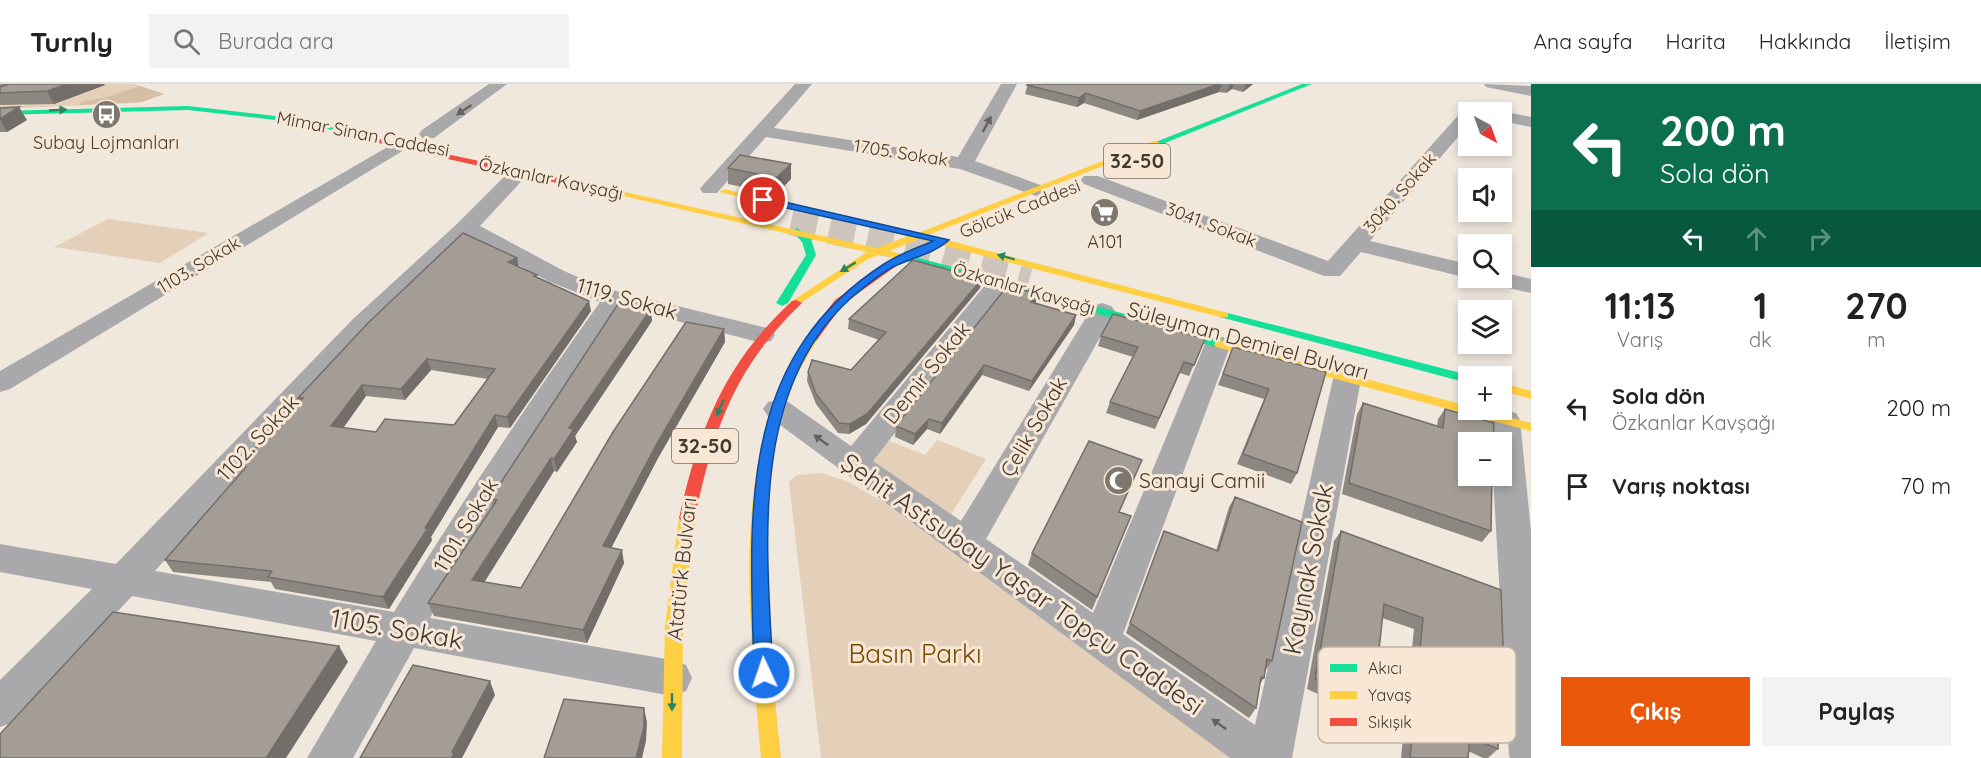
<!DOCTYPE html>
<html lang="tr">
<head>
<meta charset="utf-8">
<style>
  :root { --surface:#fff; --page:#f2f2f2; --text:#222; --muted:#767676; --line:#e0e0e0; --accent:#ea580c }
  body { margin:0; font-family:Quicksand,sans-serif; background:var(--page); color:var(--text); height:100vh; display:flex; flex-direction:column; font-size:22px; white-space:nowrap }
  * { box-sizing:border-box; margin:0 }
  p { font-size:20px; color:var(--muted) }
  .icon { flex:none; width:33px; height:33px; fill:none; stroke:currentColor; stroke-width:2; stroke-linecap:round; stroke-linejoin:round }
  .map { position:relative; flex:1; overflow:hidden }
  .side { display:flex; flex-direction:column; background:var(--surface); width:450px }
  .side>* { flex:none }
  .hud { background:#0b6e4f; color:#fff; overflow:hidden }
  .needle { width:39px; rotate:139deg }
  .tools { position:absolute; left:1458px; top:18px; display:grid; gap:12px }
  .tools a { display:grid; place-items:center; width:54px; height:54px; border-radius:0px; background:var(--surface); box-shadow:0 3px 9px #0003; font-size:30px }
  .pin { position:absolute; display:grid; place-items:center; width:51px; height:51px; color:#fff; margin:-26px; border:3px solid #fff; border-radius:50%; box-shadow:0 2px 6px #0007 }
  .me { position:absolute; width:66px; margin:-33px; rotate:357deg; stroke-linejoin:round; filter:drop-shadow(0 0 4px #0008) }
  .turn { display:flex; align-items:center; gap:21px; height:126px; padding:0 30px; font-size:27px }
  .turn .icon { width:78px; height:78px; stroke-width:2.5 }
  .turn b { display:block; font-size:42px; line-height:51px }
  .lanes { display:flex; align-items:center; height:57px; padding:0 30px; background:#0003; justify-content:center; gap:30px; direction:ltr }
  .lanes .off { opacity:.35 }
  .eta { display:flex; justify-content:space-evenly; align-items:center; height:102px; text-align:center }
  .eta b { font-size:36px; font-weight:700; line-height:42px }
  .cta { display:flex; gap:12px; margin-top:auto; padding:12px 30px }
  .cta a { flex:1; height:69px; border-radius:0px; background:var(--accent); color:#fff; font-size:24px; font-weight:700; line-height:69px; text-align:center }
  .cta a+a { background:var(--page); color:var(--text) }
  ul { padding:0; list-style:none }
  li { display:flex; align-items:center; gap:18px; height:78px; padding:0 30px }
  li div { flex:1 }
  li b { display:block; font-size:22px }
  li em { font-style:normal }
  header { display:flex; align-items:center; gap:36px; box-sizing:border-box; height:84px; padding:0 30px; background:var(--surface); border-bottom:2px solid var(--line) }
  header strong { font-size:28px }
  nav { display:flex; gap:33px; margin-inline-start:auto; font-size:21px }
  .search { width:420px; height:54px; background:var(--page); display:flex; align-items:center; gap:15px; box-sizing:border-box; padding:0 21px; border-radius:0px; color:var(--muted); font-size:22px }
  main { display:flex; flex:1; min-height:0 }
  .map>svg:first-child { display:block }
  .green { fill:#e4cfb8 }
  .forest { fill:#d6bea4 }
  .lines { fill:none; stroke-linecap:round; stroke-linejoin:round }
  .primary-tunnel { stroke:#cdc4bb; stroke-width:26; stroke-dasharray:26 13; stroke-linecap:butt }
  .street { fill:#a9a9ab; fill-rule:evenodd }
  .fast { fill:#16e098; fill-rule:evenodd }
  .slow { fill:#ffcf43; fill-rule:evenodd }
  .jam { fill:#f24e42; fill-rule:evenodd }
  .wall { fill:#8d8781; fill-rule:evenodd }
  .shaded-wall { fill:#736e69 }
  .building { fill:#a49d96; stroke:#736e69; stroke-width:1.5; fill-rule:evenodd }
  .oneway { fill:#2d8560 }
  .oneway2 { fill:#65615d }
  .route { fill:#1a73e8; stroke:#114b97; stroke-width:1.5 }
  .labels { text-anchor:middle; stroke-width:6; stroke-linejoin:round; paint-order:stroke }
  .far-street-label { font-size:18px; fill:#403a33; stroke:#f8e7d5 }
  .far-poi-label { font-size:18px; fill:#403a33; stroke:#f8e7d5 }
  .shield { fill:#f8e7d5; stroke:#776e64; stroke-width:1.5 }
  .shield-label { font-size:20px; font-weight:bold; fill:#403a33 }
  .street-label { font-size:21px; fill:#403a33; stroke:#f8e7d5 }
  .poi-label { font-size:21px; fill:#403a33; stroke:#f8e7d5; text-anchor:start }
  .near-street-label { font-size:26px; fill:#403a33; stroke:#f8e7d5 }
  .near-park-label { font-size:26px; fill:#794a00; stroke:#f8e7d5 }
  .key { fill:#f8e7d5; stroke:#c1b3a4; stroke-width:1.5 }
  .key-label { font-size:16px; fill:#403a33 }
</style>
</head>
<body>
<header>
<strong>Turnly</strong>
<div class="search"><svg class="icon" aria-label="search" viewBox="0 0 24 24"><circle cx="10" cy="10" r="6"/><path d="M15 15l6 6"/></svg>Burada ara</div>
<nav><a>Ana sayfa</a><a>Harita</a><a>Hakkında</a><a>İletişim</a></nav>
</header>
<main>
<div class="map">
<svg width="1531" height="674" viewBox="0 0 1531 674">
  <rect width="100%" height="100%" fill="#f0e7dd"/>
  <path class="green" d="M96,0H134L164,10L138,19L0,25V20L25,21Z
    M108,135L209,149L160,179L54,163Z
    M882,354L925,371L937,356L986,375L950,432L866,372Z
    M822,389L849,398L883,418L1232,674H821L789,398L797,391Z"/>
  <path class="forest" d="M140,2L164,10L142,18L79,21L82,17L104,14Z"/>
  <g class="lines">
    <path class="primary-tunnel" d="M791,138L902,163L1029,197"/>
    <path class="street" d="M489,0H507L434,54H422L419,50L422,46Z
      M795,0H812L774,44L958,73L1001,0H1017L975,77L1043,102L1046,106L1043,110L1036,112L960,85L766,53L717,109H703L700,105L703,101Z
      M1484,0L1531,2V12L1486,3Z
      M1468,26L1475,28H1468V41L1370,157L1468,180L1470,194H1468L1361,168L1340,192H1324L1084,100L1081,96L1084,92H1098L1328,177L1462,27Z
      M1502,27L1531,33V43L1502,37V28H1496Z
      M398,57L404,58L407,62L404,66L10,305L0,308V287Z
      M520,82L530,88L480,142L564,187L604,204L771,245L775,251L771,257L762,259L622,223C554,325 490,427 430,534L672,576L686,581L692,594L686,607L672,612L414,564L353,674H307L376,557L132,512L15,638L0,643V596L92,505L0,488V460L116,480L352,236L458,139L513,84ZM468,154L548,197L600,218C528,319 459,422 394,528L155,487L370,248Z
      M1502,188L1531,195V209L1486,199L1482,194H1502Z
      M1001,191L1010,193L1013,198L873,377L961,437L1093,222L1102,219L1111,222L1115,227L986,455L1093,529L1205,260L1209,254L1218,252L1227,254L1231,260L1123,550L1255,641L1333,295L1337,289L1347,286L1357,289L1361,295L1292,674H1230L768,332L763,325L768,318L778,316L788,318L851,362L992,193Z
      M1505,326L1516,329L1520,336L1531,447V674H1510L1509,671L1493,392H1502V358H1491L1490,336L1494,329Z"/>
    <path class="fast" d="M1302,0H1312L1160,61L1153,59Z
      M188,22L284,33L363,49L359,51L284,37L188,26L0,31V27Z
      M797,144L811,155L816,171L788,219L782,222L776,219L806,171L802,158L792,147Z
      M912,172L1224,257L1226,260L1224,263H1216L908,177L907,175Z
      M1224,228L1472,292H1473H1468V299L1464,298L1220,233V229Z"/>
    <path class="slow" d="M1154,57L1161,59L928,151L1228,229V233H1220L919,155L889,167L916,173V177L879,171L868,175L796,222L790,219L792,217L867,168L593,105L598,102L877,164L908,152L719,108L724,105L918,149Z
      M813,249L819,253C811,267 801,282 794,297C747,411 769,554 781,674H761C751,556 733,408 782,297C788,282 799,267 807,253Z
      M1220,256L1468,322V326H1482L1531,339V347L1216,263L1214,260Z
      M1502,299L1531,307V315L1502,307Z
      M687,428L692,430L695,434L683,542L682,674H662L665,542L679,434L682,430Z"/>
    <path class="jam" d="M334,43L399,60L598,102L603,105L598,108L398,64L334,47Z
      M895,175L900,178L899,180L843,220L817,256H809L807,253L835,216Z
      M796,216L802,219L800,221C734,284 713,347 695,434L692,438H682L679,434C699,345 724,280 792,217Z"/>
  </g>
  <path class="wall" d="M0,0L105,1L54,20L0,21Z
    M1028,0H1253L1243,8L1232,5L1226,9L1219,8L1137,36L1084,19L1077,23L1025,10Z
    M0,24L27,36L7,48H0Z
    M791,80V95L776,110L728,100V84Z
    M517,174L518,182L591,227L510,344L498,343L431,453L432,456L389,525L275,505L271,498L173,488L165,476L242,388L239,382L300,317L298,314ZM431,286L488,295L454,341L376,348L343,344L366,312L405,316Z
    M982,195L980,204L866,340L849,350L838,349L816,320L807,297L808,288L851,286L879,256L848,245L849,235Z
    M1036,219L1076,231L1074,241L1029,307L982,291L940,350L927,345L913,361L895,353L896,342Z
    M652,237L575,352L577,358L557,388L554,387L484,498L521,504L724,245L725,258L658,374L611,464L624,479L587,559L434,532L428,519L493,423L490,415Z
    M1101,252L1205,255L1189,292L1180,289L1155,345L1106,329L1110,318L1133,273L1098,262Z
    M1233,263L1326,288L1297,389L1291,400L1237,380L1264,315L1218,301Z
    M1363,319L1437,342L1438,335L1445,325L1491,447L1482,458L1342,410L1357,330Z
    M1235,413L1272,577L1265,587L1264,594L1260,600L1256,624L1249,634L1126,549L1164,447L1216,467L1229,423Z
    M1120,428L1131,432L1092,526L1028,481L1032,469Z
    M1341,447L1501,506L1498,665L1488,674H1483L1468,667V674H1401L1414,545L1382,534L1373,620L1364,631L1307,605L1334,457Z"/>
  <path class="shaded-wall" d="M68,0H104L105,1L54,20L47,7Z
    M1219,0H1222L1219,8L1137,36L1140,27Z
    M1230,0H1234L1232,5L1226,9Z
    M1246,0H1253L1243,8Z
    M1086,9L1084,19L1077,23L1079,14Z
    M19,23L27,36L7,48L0,35Z
    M791,80V95L776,110V94Z
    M517,174L519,184L508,178Z
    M982,195L980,204L866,340L849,350L850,340Z
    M1038,210L1036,219L1031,218Z
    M589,217L591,227L510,344L507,333Z
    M651,225L652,237L575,352L577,358L557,388L554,375L569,344Z
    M1076,231L1074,241L1029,307L1032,297Z
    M724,245L725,258L658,374L605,476L603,462L656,361Z
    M427,275L431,286L405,316L401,305Z
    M984,281L982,291L940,350L942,339Z
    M362,301L366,312L336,354L331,342Z
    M495,331L498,343L431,453L432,456L389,525L383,513L425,444Z
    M929,335L927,345L913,361L915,350Z
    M551,374L554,387L477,510L472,496Z
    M622,466L624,479L587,559L583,546Z
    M339,562L348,578L286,674H266Z
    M490,597L495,611L462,674H452V668Z
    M644,624L647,638L646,657L642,674H636Z"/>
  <path class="building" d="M9,0H68L47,7L0,9V3Z
    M1028,0H1219L1140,27L1086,9L1079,14L1027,1Z
    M19,23L0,35V24Z
    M740,71L791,80L776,94L728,84Z
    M463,149L517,174L508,178L537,191L534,192L589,217L507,333L495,331L425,444H428L383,513L268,493L272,487L165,476L246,383L239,382L303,314H298L368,239ZM427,275L495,285L454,341L385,335L376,348L331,342L362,301L401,305Z
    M913,176L982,195L867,330L850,340L839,339L816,310L808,288L812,276L851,286L886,248L849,235Z
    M1008,201L1038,210L1031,218L1076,231L1032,297L984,281L942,339L929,335L915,350L896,342Z
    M618,220L651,225L569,344L574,345L554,375L551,374L472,496L521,504L613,348L686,238L724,245L656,361L603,462L622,466L583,546L428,519L497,416L490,415Z
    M1113,230L1205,255L1194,281L1184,278L1159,334L1110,318L1138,263L1101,252Z
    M1233,263L1326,288L1297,389L1243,370L1269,305L1223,290Z
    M1363,319L1443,344L1445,325L1494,339L1493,358H1468V392H1492L1491,447L1349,399Z
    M1089,357L1142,376L1119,428L1131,432L1097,513L1032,469Z
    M1235,413L1302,438L1272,577L1267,575L1264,594L1261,593L1256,624L1130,539L1164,447L1218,467Z
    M1341,447L1501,506L1503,562L1498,665L1470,653L1468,674H1410L1423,534L1384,520L1373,620L1315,595Z
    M113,528L339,562L266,674H0V650Z
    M413,581L490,597L452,668L454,669L452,674H360Z
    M564,615L644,624V643L636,674H544Z"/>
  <defs><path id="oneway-solid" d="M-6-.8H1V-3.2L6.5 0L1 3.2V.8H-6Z" transform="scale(1.5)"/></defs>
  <g class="oneway">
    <use href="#oneway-solid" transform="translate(58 26) rotate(-3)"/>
    <use href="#oneway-solid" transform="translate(1006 173) rotate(-165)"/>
    <use href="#oneway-solid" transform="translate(848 183) rotate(149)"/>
    <use href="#oneway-solid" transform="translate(720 324) rotate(113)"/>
    <use href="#oneway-solid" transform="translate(672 618) rotate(90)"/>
  </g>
  <g class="oneway2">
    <use href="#oneway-solid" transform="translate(464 26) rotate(146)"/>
    <use href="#oneway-solid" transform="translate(987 40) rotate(-62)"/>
    <use href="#oneway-solid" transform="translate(821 356) rotate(-144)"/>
    <use href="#oneway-solid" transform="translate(1219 640) rotate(-145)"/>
  </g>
  <path class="route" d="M763,113L949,156C935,169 912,174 895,182C881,189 864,203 851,214C748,307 767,464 773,589L770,595L764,597L757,595L754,589C750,433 735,276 884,180C899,170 917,164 933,157L760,118V114Z"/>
  <defs>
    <symbol id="bus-disc" viewBox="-11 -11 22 22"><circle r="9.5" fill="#7e776e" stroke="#f8e7d5"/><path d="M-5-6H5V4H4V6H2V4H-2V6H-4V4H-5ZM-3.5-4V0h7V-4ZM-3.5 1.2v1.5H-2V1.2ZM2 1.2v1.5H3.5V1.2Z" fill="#fff"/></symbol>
    <symbol id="supermarket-disc" viewBox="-11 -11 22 22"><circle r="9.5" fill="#7e776e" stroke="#f8e7d5"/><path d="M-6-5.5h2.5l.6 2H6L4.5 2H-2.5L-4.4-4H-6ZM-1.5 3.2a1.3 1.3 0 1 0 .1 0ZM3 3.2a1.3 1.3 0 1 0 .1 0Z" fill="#fff"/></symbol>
    <symbol id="mosque-disc" viewBox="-11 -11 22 22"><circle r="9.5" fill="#7e776e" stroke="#f8e7d5"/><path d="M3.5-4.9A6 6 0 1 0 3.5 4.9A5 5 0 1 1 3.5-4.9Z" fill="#fff"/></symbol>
  </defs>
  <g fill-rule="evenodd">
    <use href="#bus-disc" x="90" y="14" width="33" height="33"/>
    <use href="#supermarket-disc" x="1088" y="112" width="33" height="33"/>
    <use href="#mosque-disc" x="1102" y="380" width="33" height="33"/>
  </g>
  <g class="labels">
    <g class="far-street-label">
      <text transform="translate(363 50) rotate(11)" y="6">Mimar Sinan Caddesi</text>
      <text transform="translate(901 69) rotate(9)" y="6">1705. Sokak</text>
      <text transform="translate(551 95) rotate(12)" y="6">Özkanlar Kavşağı</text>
      <text transform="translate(1400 109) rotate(-49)" y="6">3040. Sokak</text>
      <text transform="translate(1020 125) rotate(-22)" y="6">Gölcük Caddesi</text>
      <text transform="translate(1211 141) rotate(21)" y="6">3041. Sokak</text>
      <text transform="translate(199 181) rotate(-31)" y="6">1103. Sokak</text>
      <text transform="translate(1024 205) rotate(16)" y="6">Özkanlar Kavşağı</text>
    </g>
    <g class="far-poi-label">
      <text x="106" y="65">Subay Lojmanları</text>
      <text x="1105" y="164">A101</text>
    </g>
    <g class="shield">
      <rect x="1104" y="60" width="66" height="34" rx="4.5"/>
      <rect x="672" y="345" width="66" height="34" rx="4.5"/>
    </g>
    <g class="shield-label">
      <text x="1137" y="84">32-50</text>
      <text x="705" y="369">32-50</text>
    </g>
    <g class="street-label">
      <text transform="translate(627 215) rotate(16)" y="7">1119. Sokak</text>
      <text transform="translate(1248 257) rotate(15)" y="7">Süleyman Demirel Bulvarı</text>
      <text transform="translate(927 289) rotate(-51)" y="7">Demir Sokak</text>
      <text transform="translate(1034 343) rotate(-60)" y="7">Çelik Sokak</text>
      <text transform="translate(258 354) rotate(-47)" y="7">1102. Sokak</text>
      <text transform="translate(466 441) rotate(-59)" y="7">1101. Sokak</text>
      <text transform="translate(682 485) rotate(-84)" y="7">Atatürk Bulvarı</text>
    </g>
    <g class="poi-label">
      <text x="1139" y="404">Sanayi Camii</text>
    </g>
    <g class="near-street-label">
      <text transform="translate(1308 485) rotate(-79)" y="9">Kaynak Sokak</text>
      <text transform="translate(1022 500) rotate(35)" y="9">Şehit Astsubay Yaşar Topçu Caddesi</text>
      <text transform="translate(397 545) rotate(10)" y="9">1105. Sokak</text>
    </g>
    <g class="near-park-label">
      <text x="915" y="579">Basın Parkı</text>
    </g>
  </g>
  <rect x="1318" y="563" width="198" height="96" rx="9" class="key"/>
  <rect x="1330" y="580" width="27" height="8" fill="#16e098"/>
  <rect x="1330" y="607" width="27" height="8" fill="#ffcf43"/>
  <rect x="1330" y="634" width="27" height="8" fill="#f24e42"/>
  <g class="key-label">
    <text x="1368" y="590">Akıcı</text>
    <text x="1368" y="617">Yavaş</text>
    <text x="1368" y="644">Sıkışık</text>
  </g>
</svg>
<div class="tools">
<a><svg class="needle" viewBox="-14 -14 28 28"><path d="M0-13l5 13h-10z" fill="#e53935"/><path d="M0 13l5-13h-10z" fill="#767676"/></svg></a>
<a><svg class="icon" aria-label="sound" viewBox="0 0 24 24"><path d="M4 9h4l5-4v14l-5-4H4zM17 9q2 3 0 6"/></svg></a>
<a><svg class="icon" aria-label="search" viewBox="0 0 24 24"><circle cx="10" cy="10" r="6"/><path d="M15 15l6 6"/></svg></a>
<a><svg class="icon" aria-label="layers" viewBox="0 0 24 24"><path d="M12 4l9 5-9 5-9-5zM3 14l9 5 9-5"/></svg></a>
<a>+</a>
<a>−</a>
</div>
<div class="pin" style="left:763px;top:116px;background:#d93025"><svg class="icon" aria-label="arrive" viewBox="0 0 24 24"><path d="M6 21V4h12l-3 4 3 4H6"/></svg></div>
<svg class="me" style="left:764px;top:589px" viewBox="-20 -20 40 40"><circle r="17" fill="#1a73e8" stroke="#fff" stroke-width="3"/><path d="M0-11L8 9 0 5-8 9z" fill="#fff"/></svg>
</div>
<section class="side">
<div class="hud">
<div class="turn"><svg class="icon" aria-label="left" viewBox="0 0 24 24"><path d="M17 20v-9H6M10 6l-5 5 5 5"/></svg><div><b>200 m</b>Sola dön</div></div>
<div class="lanes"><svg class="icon" aria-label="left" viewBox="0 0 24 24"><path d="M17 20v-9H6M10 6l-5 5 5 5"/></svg><svg class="icon off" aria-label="ahead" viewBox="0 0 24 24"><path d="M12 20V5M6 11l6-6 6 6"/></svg><svg class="icon off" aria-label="right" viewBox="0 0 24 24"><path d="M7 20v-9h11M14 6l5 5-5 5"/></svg></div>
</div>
<div class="eta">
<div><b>11:13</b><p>Varış</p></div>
<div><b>1</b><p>dk</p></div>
<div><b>270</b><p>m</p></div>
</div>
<ul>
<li><svg class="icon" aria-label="left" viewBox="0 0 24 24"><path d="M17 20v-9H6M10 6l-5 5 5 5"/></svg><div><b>Sola dön</b><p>Özkanlar Kavşağı</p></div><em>200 m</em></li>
<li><svg class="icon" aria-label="arrive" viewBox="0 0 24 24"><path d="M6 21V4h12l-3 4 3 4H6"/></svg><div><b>Varış noktası</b></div><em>70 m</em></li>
</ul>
<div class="cta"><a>Çıkış</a><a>Paylaş</a></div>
</section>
</main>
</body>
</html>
